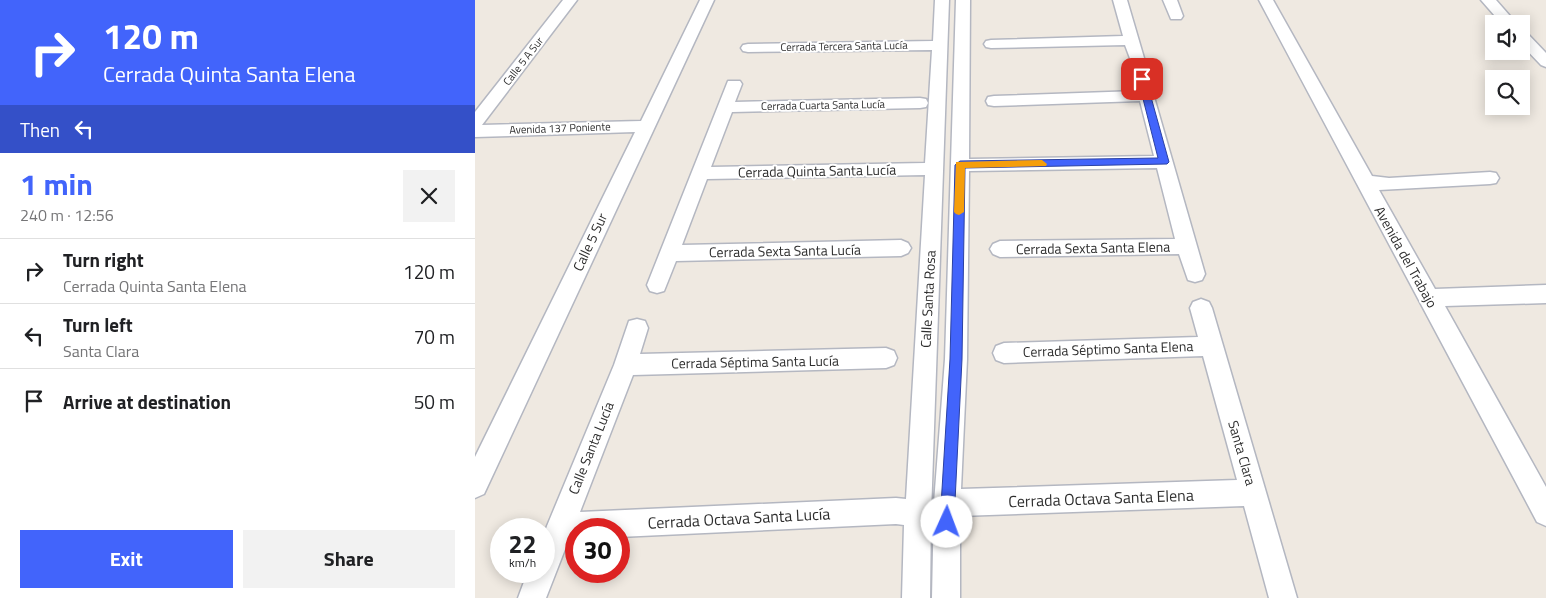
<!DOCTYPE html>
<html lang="en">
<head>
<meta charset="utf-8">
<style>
  :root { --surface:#fff; --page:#f2f2f2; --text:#202124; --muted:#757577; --line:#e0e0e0; --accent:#4264fb }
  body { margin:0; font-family:"Titillium Web",sans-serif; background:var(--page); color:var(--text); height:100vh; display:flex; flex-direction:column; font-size:19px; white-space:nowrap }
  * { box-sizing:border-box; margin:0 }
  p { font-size:16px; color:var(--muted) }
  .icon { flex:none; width:28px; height:28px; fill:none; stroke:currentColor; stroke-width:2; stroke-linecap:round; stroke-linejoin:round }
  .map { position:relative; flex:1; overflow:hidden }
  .panel { display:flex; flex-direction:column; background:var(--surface); width:475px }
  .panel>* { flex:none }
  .hud { background:#4264fb; color:#fff; overflow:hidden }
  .buttons { position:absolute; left:1010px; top:15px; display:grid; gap:10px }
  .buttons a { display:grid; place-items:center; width:45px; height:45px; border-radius:0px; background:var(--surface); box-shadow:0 2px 12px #0003; font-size:25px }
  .speed { position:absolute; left:15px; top:518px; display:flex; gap:10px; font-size:25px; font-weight:700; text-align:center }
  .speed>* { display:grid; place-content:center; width:65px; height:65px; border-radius:50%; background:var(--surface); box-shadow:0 2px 12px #0003; line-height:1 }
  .speed small { font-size:12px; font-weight:400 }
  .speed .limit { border:8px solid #d22; background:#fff; color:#111 }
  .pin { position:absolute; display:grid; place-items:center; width:42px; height:42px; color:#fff; margin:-21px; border-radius:10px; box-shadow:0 2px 8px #0006 }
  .me { position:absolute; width:55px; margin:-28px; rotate:2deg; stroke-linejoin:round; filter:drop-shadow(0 0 4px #0008) }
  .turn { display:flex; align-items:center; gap:18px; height:105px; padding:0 20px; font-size:22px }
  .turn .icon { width:65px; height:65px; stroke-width:2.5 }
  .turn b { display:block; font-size:35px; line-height:42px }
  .then { display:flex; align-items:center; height:48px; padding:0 20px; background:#0003; gap:10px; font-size:19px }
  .round { display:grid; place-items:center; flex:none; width:52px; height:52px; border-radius:0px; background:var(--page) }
  .headline { display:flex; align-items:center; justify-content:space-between; height:85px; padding:0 20px }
  h1 { font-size:30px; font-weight:700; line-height:38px; color:var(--accent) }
  .primary-button { display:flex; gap:10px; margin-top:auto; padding:10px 20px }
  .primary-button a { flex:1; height:58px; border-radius:0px; background:var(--accent); color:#fff; font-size:20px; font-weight:700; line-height:58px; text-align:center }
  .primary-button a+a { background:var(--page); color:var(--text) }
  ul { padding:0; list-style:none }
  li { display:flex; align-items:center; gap:15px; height:65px; padding:0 20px; border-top:1px solid var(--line) }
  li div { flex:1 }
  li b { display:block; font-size:19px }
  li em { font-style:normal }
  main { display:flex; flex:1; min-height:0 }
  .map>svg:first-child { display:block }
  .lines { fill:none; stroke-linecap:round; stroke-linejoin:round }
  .minor-casing { stroke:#b4b7c1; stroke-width:3 }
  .minor { fill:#fff; fill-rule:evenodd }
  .route { fill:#4264fb; stroke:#2b41a3 }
  .slow { fill:#f59e0b }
  .labels { text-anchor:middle; stroke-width:4; stroke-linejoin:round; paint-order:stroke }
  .far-street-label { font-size:11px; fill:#2e2e2e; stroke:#fff }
  .street-label { font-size:14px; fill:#2e2e2e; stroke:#fff }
  .near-street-label { font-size:16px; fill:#2e2e2e; stroke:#fff }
</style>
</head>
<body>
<main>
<section class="panel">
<div class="hud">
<div class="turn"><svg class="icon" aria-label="right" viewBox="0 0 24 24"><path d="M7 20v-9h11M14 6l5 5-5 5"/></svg><div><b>120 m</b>Cerrada Quinta Santa Elena</div></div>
<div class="then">Then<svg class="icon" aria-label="left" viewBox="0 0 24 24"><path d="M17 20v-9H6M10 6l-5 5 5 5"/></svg></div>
</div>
<div class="headline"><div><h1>1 min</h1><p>240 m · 12:56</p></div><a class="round"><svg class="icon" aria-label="close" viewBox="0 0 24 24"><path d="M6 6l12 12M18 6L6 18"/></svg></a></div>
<ul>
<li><svg class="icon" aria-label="right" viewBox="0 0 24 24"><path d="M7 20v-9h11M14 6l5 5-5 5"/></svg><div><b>Turn right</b><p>Cerrada Quinta Santa Elena</p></div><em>120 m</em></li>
<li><svg class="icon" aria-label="left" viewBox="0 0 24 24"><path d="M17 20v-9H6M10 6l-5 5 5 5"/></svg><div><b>Turn left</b><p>Santa Clara</p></div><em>70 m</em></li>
<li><svg class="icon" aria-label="arrive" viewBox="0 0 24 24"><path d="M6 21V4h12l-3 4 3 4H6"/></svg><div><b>Arrive at destination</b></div><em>50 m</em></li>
</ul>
<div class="primary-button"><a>Exit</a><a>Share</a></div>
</section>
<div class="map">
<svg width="1071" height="598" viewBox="0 0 1071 598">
  <rect width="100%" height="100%" fill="#efe9e1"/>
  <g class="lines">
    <defs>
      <path id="minor" d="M88,0H102L7,125L166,121L225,0H239L9,494L0,498V457L160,132L0,137V112Z
        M460,0H474L456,514L455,598H427L429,525L421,524L144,537V529H101V539H94L71,598H43L53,571H69V534L72,526L139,365L154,321L162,319L170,321L173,328L165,354L411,348L419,351L422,358L419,365L411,368L158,375L105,512L421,498L431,499L450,175L232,179L207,245L426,240L433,243L436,248L433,253L426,256L201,261L189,291L182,293L175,291L172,285L253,81H265L267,84L260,102L445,98L451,99L453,103L451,107L445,108L257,112L236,167L450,163L457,50L273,52L268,51L266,48L268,45L273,44L458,41Z
        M481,0H495L494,159L679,156L665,101L519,106L513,105L511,101L513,97L519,96L662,91L659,79L661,76H673L730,274L727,280L720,282L713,280L704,254L525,257L518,254L515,249L518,244L525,241L700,239L682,168L494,171L492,359L486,489L762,480L728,356L529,363L521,360L518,353L521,346L529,343L723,337L715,308L718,302L726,299L734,302L737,308L822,598H794L769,506L485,516V598H457L459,503L470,359Z
        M638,0H652L669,58L666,61H656L650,45L516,48L511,47L509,44L511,41L516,40L648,36Z
        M688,0H702L708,16L706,19H696Z
        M784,0H798L897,176L914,178L1015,172L1021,173L1024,178L1021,183L1015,184L904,190L960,289L1071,285V303L970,306L1071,487V526L1062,522Z
        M1006,0H1021L1042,24H1027Z
        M1046,31L1051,32L1071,53V67L1066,65L1046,44Z"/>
    </defs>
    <use href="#minor" class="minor-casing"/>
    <use href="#minor" class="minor"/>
  </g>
  <path class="route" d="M667,76L671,79L694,162L692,164L490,168L487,359L479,522L477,527L472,529L467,527L465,522L475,359L480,165L485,161L683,158L663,79Z"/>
  <path class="slow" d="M567,160L572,164L571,166L490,168L489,212L484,215L481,214L479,212L481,162Z"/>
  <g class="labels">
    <g class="far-street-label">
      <text transform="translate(369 46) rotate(-1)" y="4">Cerrada Tercera Santa Lucía</text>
      <text transform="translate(48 61) rotate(-52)" y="4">Calle 5 A Sur</text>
      <text transform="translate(348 105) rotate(-1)" y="4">Cerrada Cuarta Santa Lucía</text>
      <text transform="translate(85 128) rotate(-2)" y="4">Avenida 137 Poniente</text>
    </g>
    <g class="street-label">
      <text transform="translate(342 171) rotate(-1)" y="5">Cerrada Quinta Santa Lucía</text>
      <text transform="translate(115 242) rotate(-65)" y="5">Calle 5 Sur</text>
      <text transform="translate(618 248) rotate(-1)" y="5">Cerrada Sexta Santa Elena</text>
      <text transform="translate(310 251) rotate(-1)" y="5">Cerrada Sexta Santa Lucía</text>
      <text transform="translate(931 257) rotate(61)" y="5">Avenida del Trabajo</text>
      <text transform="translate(453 299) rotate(-87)" y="5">Calle Santa Rosa</text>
      <text transform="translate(633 349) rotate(-2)" y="5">Cerrada Séptimo Santa Elena</text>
      <text transform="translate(280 362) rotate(-1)" y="5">Cerrada Séptima Santa Lucía</text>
      <text transform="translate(116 448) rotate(-68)" y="5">Calle Santa Lucía</text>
      <text transform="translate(767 453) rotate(74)" y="5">Santa Clara</text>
    </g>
    <g class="near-street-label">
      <text transform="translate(626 498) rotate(-2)" y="6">Cerrada Octava Santa Elena</text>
      <text transform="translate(264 518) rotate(-3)" y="6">Cerrada Octava Santa Lucía</text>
    </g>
  </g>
</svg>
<div class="buttons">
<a><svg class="icon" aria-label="sound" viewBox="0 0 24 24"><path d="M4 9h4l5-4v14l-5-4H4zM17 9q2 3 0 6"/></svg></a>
<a><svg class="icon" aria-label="search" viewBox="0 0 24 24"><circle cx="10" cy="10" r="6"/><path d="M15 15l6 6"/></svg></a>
</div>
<div class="speed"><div>22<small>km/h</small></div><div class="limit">30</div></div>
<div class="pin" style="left:667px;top:79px;background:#d93025"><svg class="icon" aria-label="arrive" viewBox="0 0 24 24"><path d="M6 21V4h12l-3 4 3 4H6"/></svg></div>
<svg class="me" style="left:472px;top:522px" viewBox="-20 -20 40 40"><circle r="19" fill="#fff"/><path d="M0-13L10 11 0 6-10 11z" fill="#4264fb"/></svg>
</div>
</main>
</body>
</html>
